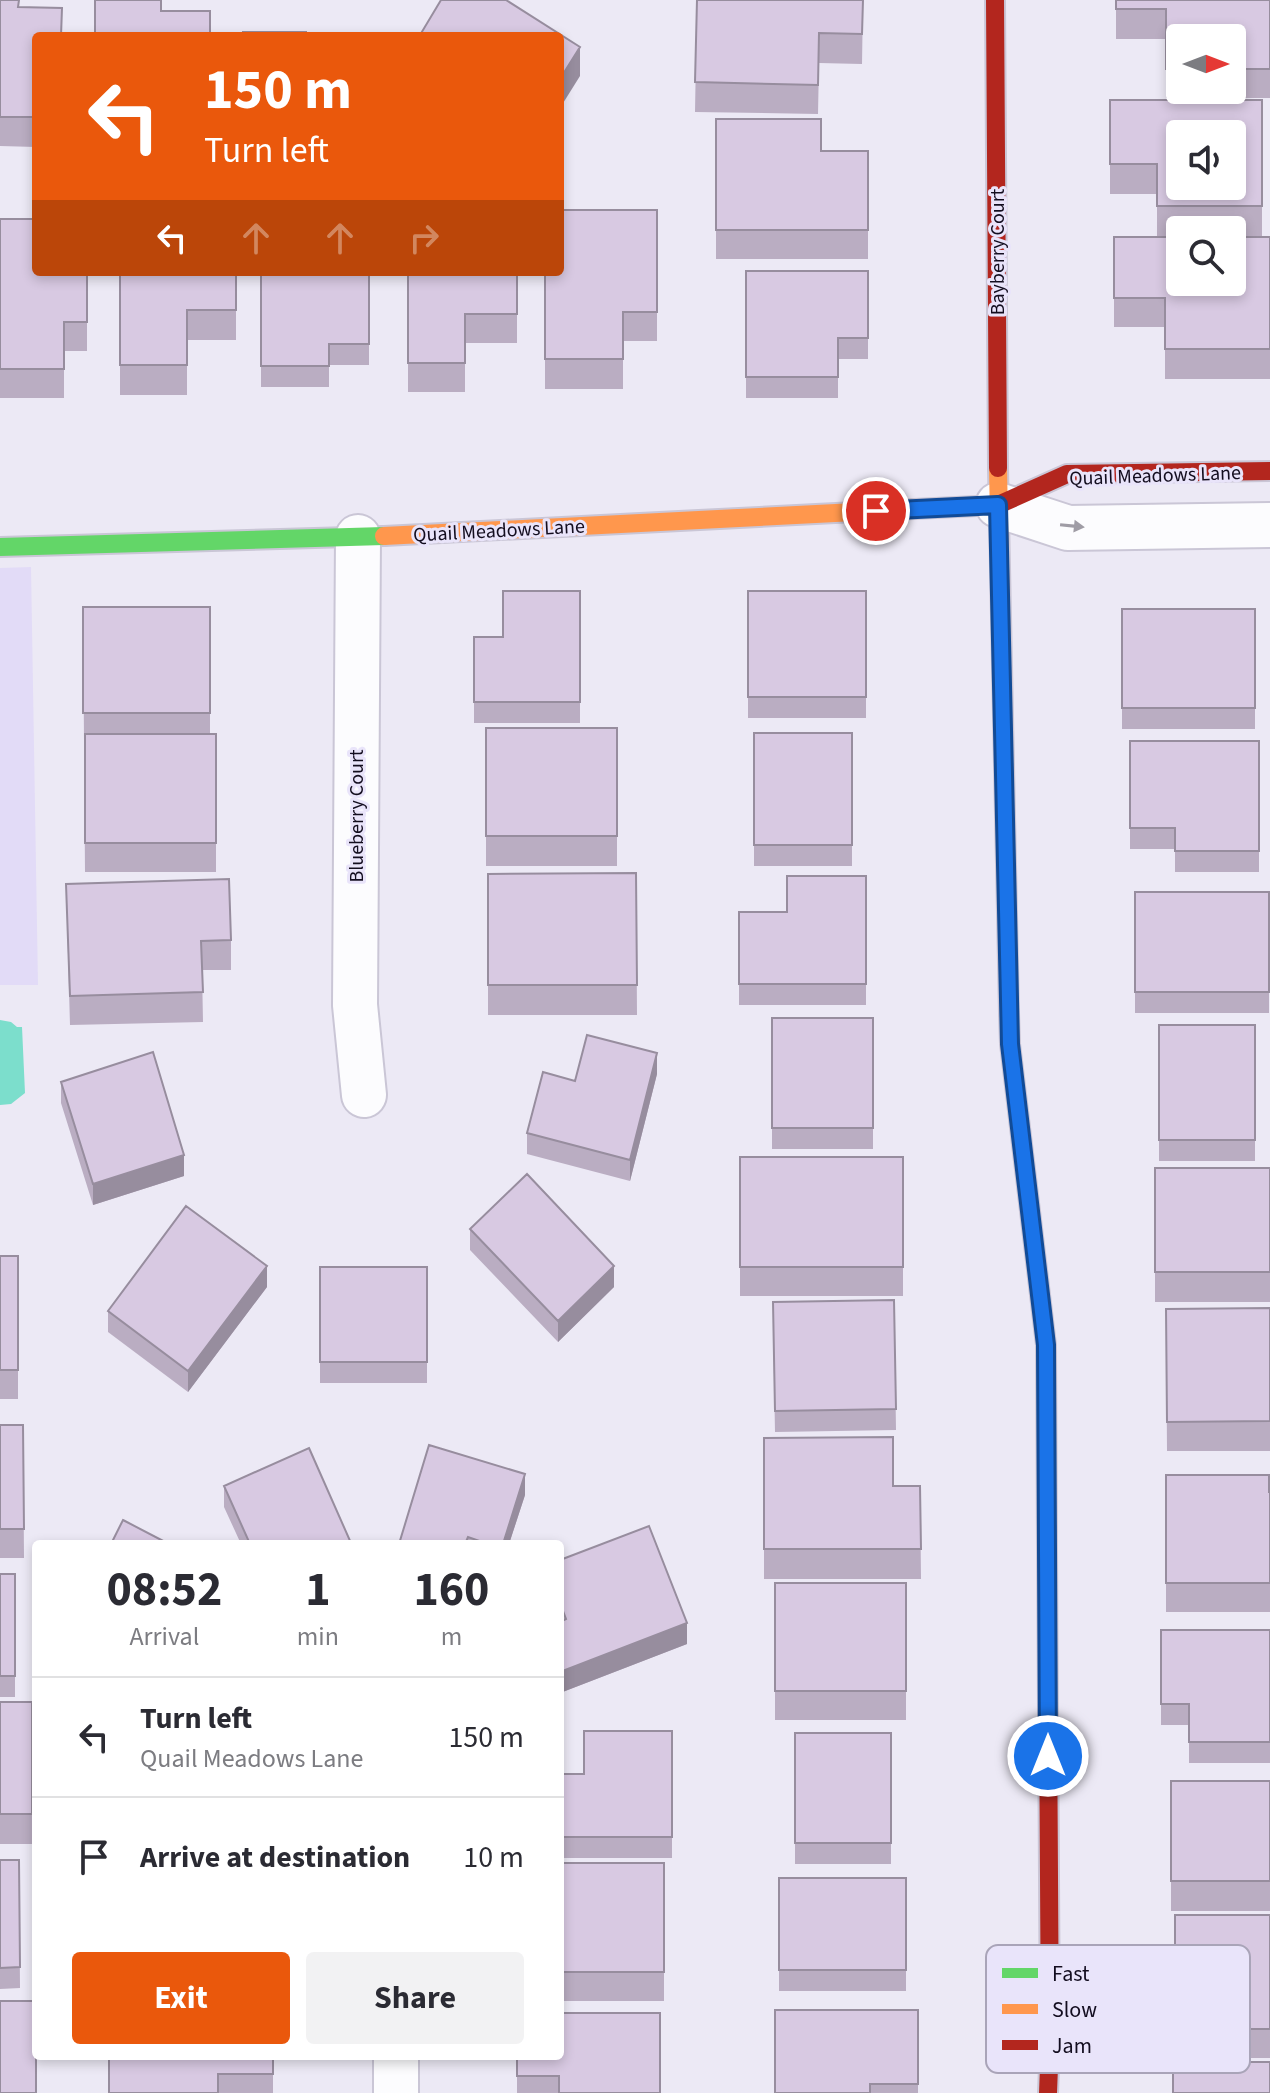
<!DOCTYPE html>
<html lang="en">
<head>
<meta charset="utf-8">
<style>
  :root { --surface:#fff; --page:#f2f2f3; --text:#2b2b33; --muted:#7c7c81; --line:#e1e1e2; --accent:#ea580c }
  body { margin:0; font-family:"Source Sans 3",sans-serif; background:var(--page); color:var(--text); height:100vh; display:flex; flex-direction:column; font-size:30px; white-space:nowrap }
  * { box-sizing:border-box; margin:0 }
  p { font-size:26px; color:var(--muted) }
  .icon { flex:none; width:44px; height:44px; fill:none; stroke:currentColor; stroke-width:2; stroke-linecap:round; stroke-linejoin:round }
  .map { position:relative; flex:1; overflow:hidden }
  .details { position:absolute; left:32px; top:1540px; width:532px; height:520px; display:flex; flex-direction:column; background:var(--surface); border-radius:8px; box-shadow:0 4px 12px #0003 }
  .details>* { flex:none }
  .top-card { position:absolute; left:32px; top:32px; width:532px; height:244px; border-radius:8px; box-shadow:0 4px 12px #0003; background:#ea580c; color:#fff; overflow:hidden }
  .needle { width:52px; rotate:90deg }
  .fabs { position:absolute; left:1166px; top:24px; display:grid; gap:16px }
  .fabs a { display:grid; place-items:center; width:80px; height:80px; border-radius:8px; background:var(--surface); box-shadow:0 4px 12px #0003; font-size:40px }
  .pin { position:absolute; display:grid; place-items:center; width:68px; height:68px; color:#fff; margin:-34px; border:4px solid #fff; border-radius:50%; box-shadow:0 2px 8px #0007 }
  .me { position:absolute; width:88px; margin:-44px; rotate:0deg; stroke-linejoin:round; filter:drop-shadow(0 0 6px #0008) }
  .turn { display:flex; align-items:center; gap:28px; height:168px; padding:0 40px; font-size:36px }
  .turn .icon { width:104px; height:104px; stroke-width:2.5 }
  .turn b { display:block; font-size:56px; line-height:68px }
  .lanes { display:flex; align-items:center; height:76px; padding:0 40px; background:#0003; justify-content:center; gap:40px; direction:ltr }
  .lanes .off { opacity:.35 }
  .eta { display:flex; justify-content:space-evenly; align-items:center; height:136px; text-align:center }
  .eta b { font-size:48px; font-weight:700; line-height:56px }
  .action { display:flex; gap:16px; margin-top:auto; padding:16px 40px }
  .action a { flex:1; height:92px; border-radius:8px; background:var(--accent); color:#fff; font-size:32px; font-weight:700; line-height:92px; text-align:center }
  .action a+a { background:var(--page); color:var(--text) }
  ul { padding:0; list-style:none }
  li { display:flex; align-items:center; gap:24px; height:120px; padding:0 40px; border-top:2px solid var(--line) }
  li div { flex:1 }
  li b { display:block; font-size:30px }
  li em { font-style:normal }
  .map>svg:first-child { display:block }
  .green { fill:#e2dbf7 }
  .water { fill:#7cdecc }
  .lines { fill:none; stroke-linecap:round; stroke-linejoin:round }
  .street-casing { stroke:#cac6d6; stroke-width:48 }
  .fast-casing { stroke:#cac6d6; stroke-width:22 }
  .slow-casing { stroke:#cac6d6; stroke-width:22 }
  .jam-casing { stroke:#cac6d6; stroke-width:22 }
  .street { stroke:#fcfcfe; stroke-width:44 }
  .fast { stroke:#63d668; stroke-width:18 }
  .slow { stroke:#ff974d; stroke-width:18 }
  .jam { stroke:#b3261e; stroke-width:18 }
  .wall { fill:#baadc2; fill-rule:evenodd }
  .shaded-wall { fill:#978d9e }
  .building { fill:#d8c9e2; stroke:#978d9e; stroke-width:2; fill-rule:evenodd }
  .oneway { fill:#9f9ca5 }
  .route-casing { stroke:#114b97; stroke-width:20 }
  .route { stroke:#1a73e8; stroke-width:14 }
  .labels { text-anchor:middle; stroke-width:6; stroke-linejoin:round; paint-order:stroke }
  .street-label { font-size:20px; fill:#130d1f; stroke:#e9e4fa }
  .key { fill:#e9e4fa; stroke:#a9a4b8; stroke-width:2 }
  .key-label { font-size:22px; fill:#130d1f }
</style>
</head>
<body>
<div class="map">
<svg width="1270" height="2093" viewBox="0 0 1270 2093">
  <rect width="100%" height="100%" fill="#ece9f5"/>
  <path class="green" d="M31,567L38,985H0V568Z"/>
  <path class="water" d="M0,1020L11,1022L17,1027H22L25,1093L11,1104L0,1105Z"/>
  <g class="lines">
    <defs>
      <path id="street" d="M998,505L1068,528L1270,525
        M358,537L355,1005L364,1095
        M396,2056V2093"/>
      <path id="fast" d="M0,547L384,536
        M1009,1013L1010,1044L1046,1345L1047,1550"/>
      <path id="slow" d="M998,468L1009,1013
        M384,536L914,509"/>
      <path id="jam" d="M995,0L998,468
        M914,509L998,505L1067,474L1270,471
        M1047,1550L1050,2041L1048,2093"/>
    </defs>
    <use href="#street" class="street-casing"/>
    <use href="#fast" class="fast-casing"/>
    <use href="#slow" class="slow-casing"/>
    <use href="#jam" class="jam-casing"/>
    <use href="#street" class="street"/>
    <use href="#fast" class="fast"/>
    <use href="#slow" class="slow"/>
    <use href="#jam" class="jam"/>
  </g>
  <path class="wall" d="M0,0H19V7L36,36V147L0,146Z
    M697,0H863L862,64L819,63L818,114L695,112Z
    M1116,0H1270V98H1166V39H1116ZM1180,38H1232V90H1180Z
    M1110,100H1262V236H1232V230H1180V236H1157V194H1110Z
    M716,119L821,151H868V259H716Z
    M657,210V341H623V389H545V272Z
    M0,219L87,272V351H64V398H0Z
    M1114,237H1270V379H1165V327H1114Z
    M746,271H868V359H838V398H746Z
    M120,272H236V340H187V395H120Z
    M261,272H369V365H329V387H261Z
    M408,272H517V343H465V392H408Z
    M580,591V723H474V637H503Z
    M748,591H866V718H748Z
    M83,607H210V734H216V872H85Z
    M1122,609H1255V729H1122Z
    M486,728H617V866H486Z
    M754,733H852V866H754Z
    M1130,741H1259V872H1175V849H1130Z
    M636,873L637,1015H488V874Z
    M866,876V1005H739V912H787Z
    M66,884L231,940V970H202L203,1022L70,1025Z
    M1135,892H1269V1013H1135Z
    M772,1018H873V1149H772Z
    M1159,1025H1255V1161H1159Z
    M657,1074L630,1181L527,1154V1133L575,1081Z
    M61,1082L184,1176L93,1205L61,1103Z
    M740,1157H903V1296H740Z
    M1155,1168H1270V1302H1155Z
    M470,1229L614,1287L558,1342L470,1250Z
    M0,1256H18V1399H0Z
    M320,1267H427V1383H320Z
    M267,1287L188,1392L108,1332V1311Z
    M894,1300L896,1430L775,1432L773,1323Z
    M1270,1308V1451H1167L1166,1309Z
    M0,1425H23L24,1558H0Z
    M764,1438L893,1486H920L921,1579H764Z
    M1166,1475L1270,1492V1612H1166Z
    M224,1486L351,1544H241L224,1507Z
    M525,1495L509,1544H399Z
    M560,1560L687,1644L560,1693Z
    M0,1574H15V1697H0Z
    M775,1583H906V1720H775Z
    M1161,1630H1270V1763H1189V1725H1161Z
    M0,1702H32V1844H0Z
    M672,1731V1858H560V1774H584Z
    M795,1733H891V1864H795Z
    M1171,1781H1270V1911H1171Z
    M0,1860H19L20,1988L0,1989Z
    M560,1863H664V2001H560Z
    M779,1878H906V1991H779Z
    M1175,1915H1270V2058H1175Z
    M918,2010V2093H775Z
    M273,2056V2093H109Z
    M517,2056L660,2093H517Z"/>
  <path class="shaded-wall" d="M580,47V76L560,108V79Z
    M657,1053V1074L630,1181V1160Z
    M184,1155V1176L93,1205V1184Z
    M267,1266V1287L188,1392V1371Z
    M614,1266V1287L558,1342V1321Z
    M525,1474V1495L509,1544H503Z
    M687,1623V1644L560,1693V1672Z"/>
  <path class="building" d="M0,0H19L18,7L62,8L61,36H36V117H0Z
    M95,0H161V11H210V36H95Z
    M441,0H506L580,47L560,79V36H421L420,35Z
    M697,0H863L862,34L819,33L818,85L695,82Z
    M1116,0H1270V69H1232V38H1180V69H1166V9H1116Z
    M243,32H306V36H243Z
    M1110,100H1262V206H1157V164H1110ZM1180,134H1232V186H1180Z
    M716,119H821V151H868V230H716Z
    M560,210H657V312H623V359H545V272H560Z
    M0,219H36V272H87V322H64V369H0Z
    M1114,237H1180V282H1232V237H1270V349H1165V298H1114Z
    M746,271H868V338H838V377H746Z
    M120,272H236V310H187V365H120Z
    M261,272H369V344H329V366H261Z
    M408,272H517V314H465V363H408Z
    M503,591H580V702H474V637H503Z
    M748,591H866V697H748Z
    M83,607H210V713H83Z
    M1122,609H1255V708H1122Z
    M486,728H617V836H486Z
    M754,733H852V845H754Z
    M85,734H216V843H85Z
    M1130,741H1259V851H1175V828H1130Z
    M636,873L637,985H488V874Z
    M787,876H866V984H739V912H787Z
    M229,879L231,940L201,941L203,992L70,996L66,884Z
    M1135,892H1269V992H1135Z
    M772,1018H873V1128H772Z
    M1159,1025H1255V1140H1159Z
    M587,1035L657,1053L630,1160L527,1133L543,1072L575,1081Z
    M153,1052L184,1155L93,1184L61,1082Z
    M740,1157H903V1267H740Z
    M1155,1168H1270V1272H1155Z
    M527,1174L614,1266L558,1321L470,1229Z
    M186,1206L267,1266L188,1371L108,1311Z
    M0,1256H18V1370H0Z
    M320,1267H427V1362H320Z
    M894,1300L896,1409L775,1411L773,1302Z
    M1270,1308V1421L1167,1422L1166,1309Z
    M0,1425H23L24,1529H0Z
    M893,1437V1486H920L921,1549H764V1438Z
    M429,1445L525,1474L503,1544H488L468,1537L465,1544H399Z
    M309,1448L351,1543L250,1544L224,1486Z
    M1166,1475H1269V1492H1270V1583H1166Z
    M123,1520L169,1544H111Z
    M649,1526L687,1623L560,1672V1622L566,1619L560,1603V1560Z
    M0,1574H15V1676H0Z
    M775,1583H906V1691H775Z
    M1161,1630H1270V1742H1189V1704H1161Z
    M0,1702H32V1814H0Z
    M584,1731H672V1837H560V1774H584Z
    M795,1733H891V1843H795Z
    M1171,1781H1270V1881H1171Z
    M0,1860H19L20,1967L0,1968Z
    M560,1863H664V1972H560Z
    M779,1878H906V1970H779Z
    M1175,1915H1270V2029H1175Z
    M0,2001H36V2093H0Z
    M775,2010H918V2084H870V2093H775Z
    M560,2013H660V2093H559V2076H517V2056H560Z
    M109,2056H273V2074H218V2093H109Z
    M1173,2062H1270V2093H1173Z"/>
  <defs><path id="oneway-solid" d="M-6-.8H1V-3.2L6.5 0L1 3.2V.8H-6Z" transform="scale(2)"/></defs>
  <use class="oneway" href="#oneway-solid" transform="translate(1072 526) rotate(6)"/>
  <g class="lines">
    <defs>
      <path id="route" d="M876,511L998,505L1010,1044L1046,1345L1048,1756"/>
    </defs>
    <use href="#route" class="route-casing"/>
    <use href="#route" class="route"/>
  </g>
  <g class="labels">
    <g class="street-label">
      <text transform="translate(997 252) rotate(-90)" y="7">Bayberry Court</text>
      <text transform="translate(1155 475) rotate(-2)" y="7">Quail Meadows Lane</text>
      <text transform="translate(499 530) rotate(-3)" y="7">Quail Meadows Lane</text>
      <text transform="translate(356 816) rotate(-90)" y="7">Blueberry Court</text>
    </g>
  </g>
  <rect x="986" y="1945" width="264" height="128" rx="12" class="key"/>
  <rect x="1002" y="1968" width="36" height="10" fill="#63d668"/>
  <rect x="1002" y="2004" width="36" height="10" fill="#ff974d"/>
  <rect x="1002" y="2040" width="36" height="10" fill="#b3261e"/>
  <g class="key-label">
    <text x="1052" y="1981">Fast</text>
    <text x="1052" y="2017">Slow</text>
    <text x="1052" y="2053">Jam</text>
  </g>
</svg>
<div class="fabs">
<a><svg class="needle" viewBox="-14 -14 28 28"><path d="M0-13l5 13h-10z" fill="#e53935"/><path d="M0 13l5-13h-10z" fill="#7c7c81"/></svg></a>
<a><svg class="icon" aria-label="sound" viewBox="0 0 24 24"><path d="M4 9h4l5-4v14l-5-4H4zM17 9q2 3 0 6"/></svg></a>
<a><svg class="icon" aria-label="search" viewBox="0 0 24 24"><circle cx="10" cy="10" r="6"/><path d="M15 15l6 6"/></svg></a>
</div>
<div class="pin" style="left:876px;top:511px;background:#d93025"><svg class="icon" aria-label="arrive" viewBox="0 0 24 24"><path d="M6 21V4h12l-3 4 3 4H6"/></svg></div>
<svg class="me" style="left:1048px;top:1756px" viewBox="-20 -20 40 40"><circle r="17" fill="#1a73e8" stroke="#fff" stroke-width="3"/><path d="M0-11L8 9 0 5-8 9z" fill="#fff"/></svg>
<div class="top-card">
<div class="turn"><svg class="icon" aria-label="left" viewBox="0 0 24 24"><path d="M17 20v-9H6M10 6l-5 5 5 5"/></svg><div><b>150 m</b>Turn left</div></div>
<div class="lanes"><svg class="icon" aria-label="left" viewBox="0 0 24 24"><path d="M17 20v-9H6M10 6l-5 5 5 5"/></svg><svg class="icon off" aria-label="ahead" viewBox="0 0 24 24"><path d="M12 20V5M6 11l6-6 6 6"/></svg><svg class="icon off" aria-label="ahead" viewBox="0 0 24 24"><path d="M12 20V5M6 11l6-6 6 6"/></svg><svg class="icon off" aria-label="right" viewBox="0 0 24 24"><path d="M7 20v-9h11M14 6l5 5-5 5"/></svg></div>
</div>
<section class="details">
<div class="eta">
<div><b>08:52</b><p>Arrival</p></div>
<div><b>1</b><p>min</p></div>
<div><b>160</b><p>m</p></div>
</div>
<ul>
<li><svg class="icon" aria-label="left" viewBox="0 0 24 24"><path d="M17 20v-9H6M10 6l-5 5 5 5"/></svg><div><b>Turn left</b><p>Quail Meadows Lane</p></div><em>150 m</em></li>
<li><svg class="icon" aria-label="arrive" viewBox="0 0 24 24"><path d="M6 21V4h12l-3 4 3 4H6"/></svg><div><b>Arrive at destination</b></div><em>10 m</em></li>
</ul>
<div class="action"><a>Exit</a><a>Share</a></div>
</section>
</div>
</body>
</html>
